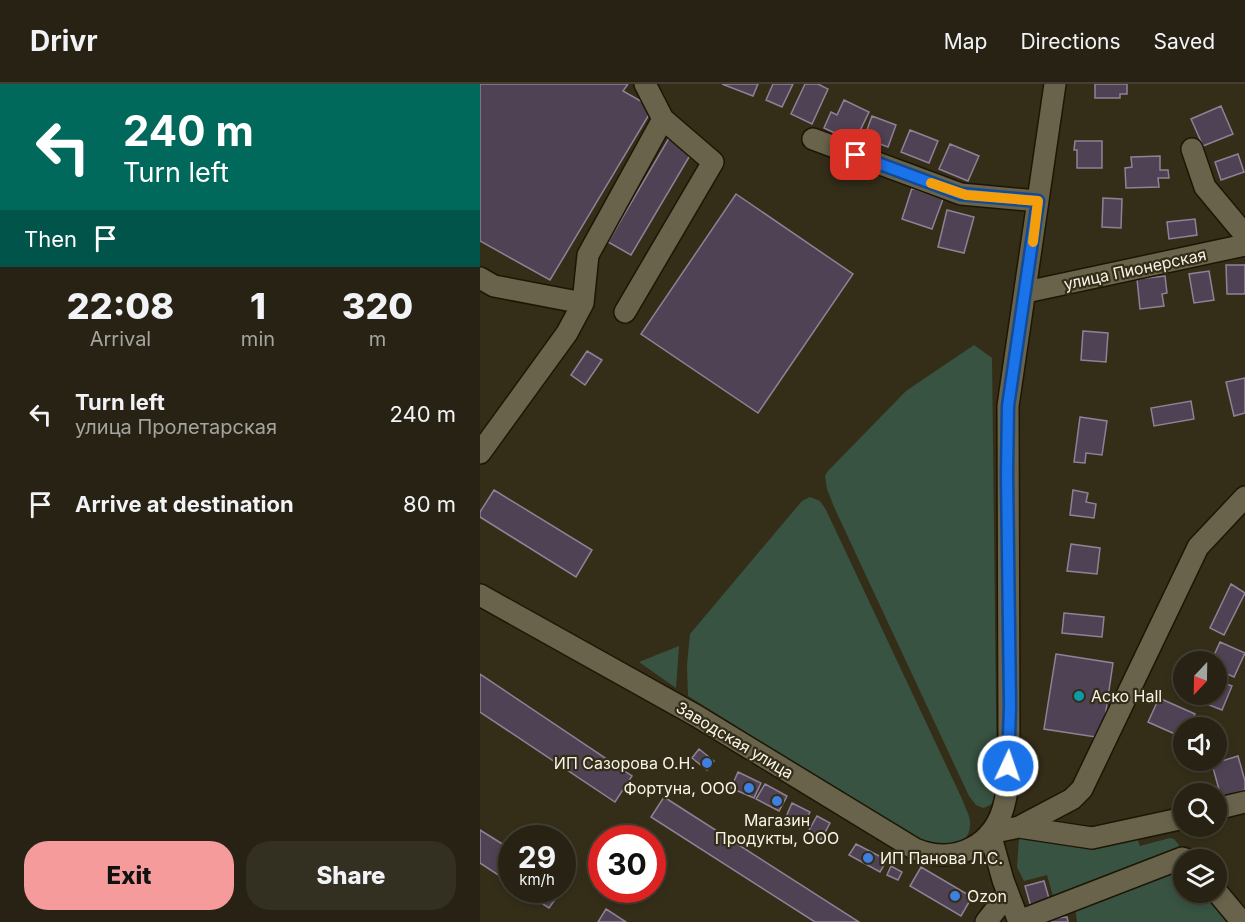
<!DOCTYPE html>
<html lang="en">
<head>
<meta charset="utf-8">
<style>
  :root { --surface:#272213; --page:#332f21; --text:#f1f3f6; --muted:#a4a4a0; --line:#433f33; --accent:#f59b9c }
  body { margin:0; font-family:Inter,sans-serif; background:var(--page); color:var(--text); height:100vh; display:flex; flex-direction:column; font-size:22px; white-space:nowrap }
  * { box-sizing:border-box; margin:0 }
  p { font-size:20px; color:var(--muted) }
  .icon { flex:none; width:33px; height:33px; fill:none; stroke:currentColor; stroke-width:2; stroke-linecap:round; stroke-linejoin:round }
  .map { position:relative; flex:1; overflow:hidden }
  .details { display:flex; flex-direction:column; background:var(--surface); width:480px }
  .details>* { flex:none }
  .guide { background:#00695c; color:#fff; overflow:hidden }
  .needle { width:39px; rotate:202deg }
  .tools { position:absolute; left:693px; top:567px; display:grid; gap:12px }
  .tools a { display:grid; place-items:center; width:54px; height:54px; border-radius:50%; background:var(--surface); box-shadow:0 3px 9px #0003,0 0 0 2px var(--line); font-size:30px }
  .speed { position:absolute; left:18px; top:741px; display:flex; gap:12px; font-size:30px; font-weight:700; text-align:center }
  .speed>* { display:grid; place-content:center; width:78px; height:78px; border-radius:50%; background:var(--surface); box-shadow:0 3px 9px #0003,0 0 0 2px var(--line); line-height:1 }
  .speed small { font-size:15px; font-weight:400 }
  .speed .limit { border:9px solid #d22; background:#fff; color:#111 }
  .pin { position:absolute; display:grid; place-items:center; width:51px; height:51px; color:#fff; margin:-26px; border-radius:12px; box-shadow:0 3px 9px #0006 }
  .me { position:absolute; width:66px; margin:-33px; rotate:3deg; stroke-linejoin:round; filter:drop-shadow(0 0 4px #0008) }
  .turn { display:flex; align-items:center; gap:21px; height:126px; padding:0 24px; font-size:27px }
  .turn .icon { width:78px; height:78px; stroke-width:2.5 }
  .turn b { display:block; font-size:42px; line-height:51px }
  .then { display:flex; align-items:center; height:57px; padding:0 24px; background:#0003; gap:12px; font-size:22px }
  .eta { display:flex; justify-content:space-evenly; align-items:center; height:102px; text-align:center }
  .eta b { font-size:36px; font-weight:800; line-height:42px }
  .cta { display:flex; gap:12px; margin-top:auto; padding:12px 24px }
  .cta a { flex:1; height:69px; border-radius:24px; background:var(--accent); color:#111; font-size:24px; font-weight:800; line-height:69px; text-align:center }
  .cta a+a { background:var(--page); color:var(--text) }
  ul { padding:0; list-style:none }
  li { display:flex; align-items:center; gap:18px; height:90px; padding:0 24px }
  li div { flex:1 }
  li b { display:block; font-size:22px }
  li em { font-style:normal }
  header { display:flex; align-items:center; gap:36px; box-sizing:border-box; height:84px; padding:0 30px; background:var(--surface); border-bottom:2px solid var(--line) }
  header strong { font-size:28px }
  nav { display:flex; gap:33px; margin-inline-start:auto; font-size:21px }
  main { display:flex; flex:1; min-height:0 }
  .map>svg:first-child { display:block }
  .green { fill:#385342 }
  .building { fill:#504255; stroke:#908196; stroke-width:1.5 }
  .lines { fill:none; stroke-linecap:round; stroke-linejoin:round }
  .minor-casing { stroke:#1c1603; stroke-width:24 }
  .minor { stroke:#69634b; stroke-width:21 }
  .route-casing { stroke:#114b97; stroke-width:15 }
  .route { stroke:#1a73e8; stroke-width:10 }
  .slow { stroke:#f59e0b; stroke-width:10 }
  .culture-dot { fill:#0f9aa8; stroke:#342e19; stroke-width:2 }
  .shop-dot { fill:#3f7fe0; stroke:#342e19; stroke-width:2 }
  .labels { text-anchor:middle; stroke-width:4.5; stroke-linejoin:round; paint-order:stroke }
  .street-label { font-size:16px; fill:#f7f4e7; stroke:#342e19 }
  .poi-label { font-size:16px; fill:#f7f4e7; stroke:#342e19; text-anchor:start }
</style>
</head>
<body>
<header>
<strong>Drivr</strong>
<nav><a>Map</a><a>Directions</a><a>Saved</a></nav>
</header>
<main>
<section class="details">
<div class="guide">
<div class="turn"><svg class="icon" aria-label="left" viewBox="0 0 24 24"><path d="M17 20v-9H6M10 6l-5 5 5 5"/></svg><div><b>240 m</b>Turn left</div></div>
<div class="then">Then<svg class="icon" aria-label="arrive" viewBox="0 0 24 24"><path d="M6 21V4h12l-3 4 3 4H6"/></svg></div>
</div>
<div class="eta">
<div><b>22:08</b><p>Arrival</p></div>
<div><b>1</b><p>min</p></div>
<div><b>320</b><p>m</p></div>
</div>
<ul>
<li><svg class="icon" aria-label="left" viewBox="0 0 24 24"><path d="M17 20v-9H6M10 6l-5 5 5 5"/></svg><div><b>Turn left</b><p>улица Пролетарская</p></div><em>240 m</em></li>
<li><svg class="icon" aria-label="arrive" viewBox="0 0 24 24"><path d="M6 21V4h12l-3 4 3 4H6"/></svg><div><b>Arrive at destination</b></div><em>80 m</em></li>
</ul>
<div class="cta"><a>Exit</a><a>Share</a></div>
</section>
<div class="map">
<svg width="765" height="838" viewBox="0 0 765 838">
  <rect width="100%" height="100%" fill="#342e19"/>
  <path class="green" d="M494,261L512,274L517,706C515,716 514,721 503,724L496,721L489,712L354,423L347,405L345,392L347,388L426,307Z
    M330,413L340,417L346,426L483,717C485,724 490,731 490,739C491,768 455,760 438,756L208,612L207,581L210,550L322,417Z
    M199,562L196,604L159,578Z
    M550,754H657L660,762L690,754L694,755L699,761L698,764L574,816L567,791L544,797L537,783L539,755Z
    M700,781L703,786L704,808L723,809L748,838H597L595,822Z"/>
  <path class="building" d="M0,0H148L143,7L173,24L70,196L0,157Z
    M242,0H278L273,12Z
    M293,0H313L302,23L286,16Z
    M325,0H338L348,5L332,40L311,30Z
    M615,0H647V10H640V14H615Z
    M364,16L389,28L377,53L370,50L367,55L344,44L351,28L357,31Z
    M741,22L753,50L723,62L711,35Z
    M392,32L416,41L408,63L384,54Z
    M430,46L458,57L449,79L421,68Z
    M189,54L212,68L151,171L128,158Z
    M595,57H622V84H597V66H594Z
    M470,60L499,72L488,97L459,85Z
    M758,70L764,88L741,96L735,78Z
    M680,72V86H688L689,94H678L679,103L646,104L645,84L652,83L651,73Z
    M432,104L463,115L452,145L422,135Z
    M256,110L373,190L278,329L161,250Z
    M623,114L642,115L641,144L622,143Z
    M467,126L494,133L484,169L458,163Z
    M715,135L717,151L689,155L687,138Z
    M746,181H765V210H747Z
    M729,187L734,216L714,219L709,190Z
    M685,192L687,209L682,210L684,222L660,225L657,195Z
    M603,247L628,249L626,278L601,276Z
    M107,267L122,276L105,301L91,291Z
    M765,294V329L754,332L746,298Z
    M711,317L714,335L674,342L671,324Z
    M600,333L627,337L622,371L606,369L605,379L594,378Z
    M14,406L112,466L96,493L0,433V428Z
    M593,406L608,409L606,418L616,420L614,434L590,431Z
    M591,460L620,464L617,490L587,487Z
    M751,500L765,509L744,551L730,544Z
    M584,529L624,533L622,553L582,549Z
    M740,558L765,569L754,593L736,585V578H731Z
    M576,570L633,579L622,654L564,645Z
    M0,590L152,692L135,718L0,628Z
    M736,596L752,602L742,626L717,616L719,610H736Z
    M679,614L715,630L709,644H704V654L668,638Z
    M219,665L234,677L227,686L212,674Z
    M758,672L765,697V706L741,713L732,680Z
    M258,688L281,699L274,714L251,704Z
    M285,700L307,712L299,727L276,715Z
    M184,713L379,838H335L171,733Z
    M312,719L330,728L323,742L306,733Z
    M337,732L350,739L341,756L328,748Z
    M0,746L32,766V800L0,779Z
    M376,760L407,776L400,788L369,771Z
    M411,782L422,788L418,796L407,791Z
    M441,783L492,813L481,832L430,802Z
    M564,797L570,818L551,823L545,802Z
    M41,806H82L69,824Z
    M126,825L146,838H118Z
    M587,833L588,838H562V835Z"/>
  <g class="lines">
    <defs>
      <path id="minor" d="M333,55L481,110L558,117
        M712,65L725,103L765,151
        M0,194L14,202L103,219L108,171L183,35
        M546,208L765,161
        M145,228L233,78L183,35L165,0
        M0,369L87,249L103,219
        M0,511L215,631L435,765C476,782 516,761 525,717C529,701 528,682 529,665L528,322L575,0
        M736,725L765,718
        M539,743L612,754L704,734
        M510,749L539,743L592,715L602,705L718,463L765,413
        M510,749L523,796L539,838
        M736,807L762,838
        M539,837L702,774L709,776
        M506,838L528,810"/>
    </defs>
    <use href="#minor" class="minor-casing"/>
    <use href="#minor" class="minor"/>
  </g>
  <g class="lines">
    <defs>
      <path id="route" d="M376,71L481,110L558,117L528,322L527,390L530,622L528,682"/>
    </defs>
    <use href="#route" class="route-casing"/>
    <use href="#route" class="route"/>
    <path class="slow" d="M451,99L486,111L558,117L553,158"/>
  </g>
  <circle class="culture-dot" cx="599" cy="612" r="6"/>
  <g class="shop-dot">
    <circle cx="227" cy="679" r="6"/>
    <circle cx="269" cy="704" r="6"/>
    <circle cx="297" cy="717" r="6"/>
    <circle cx="388" cy="774" r="6"/>
    <circle cx="475" cy="812" r="6"/>
  </g>
  <g class="labels">
    <g class="street-label">
      <text transform="translate(655 185) rotate(-12)" y="6">улица Пионерская</text>
      <text transform="translate(255 656) rotate(31)" y="6">Заводская улица</text>
    </g>
    <g class="poi-label">
      <text x="611" y="618">Аско Hall</text>
      <text x="215" y="685" text-anchor="end">ИП Сазорова О.Н.</text>
      <text x="257" y="710" text-anchor="end">Фортуна, ООО</text>
      <text x="297" y="742" text-anchor="middle">Магазин<tspan x="297" dy="18">Продукты, ООО</tspan></text>
      <text x="400" y="780">ИП Панова Л.С.</text>
      <text x="487" y="818">Ozon</text>
    </g>
  </g>
</svg>
<div class="tools">
<a><svg class="needle" viewBox="-14 -14 28 28"><path d="M0-13l5 13h-10z" fill="#e53935"/><path d="M0 13l5-13h-10z" fill="#a4a4a0"/></svg></a>
<a><svg class="icon" aria-label="sound" viewBox="0 0 24 24"><path d="M4 9h4l5-4v14l-5-4H4zM17 9q2 3 0 6"/></svg></a>
<a><svg class="icon" aria-label="search" viewBox="0 0 24 24"><circle cx="10" cy="10" r="6"/><path d="M15 15l6 6"/></svg></a>
<a><svg class="icon" aria-label="layers" viewBox="0 0 24 24"><path d="M12 4l9 5-9 5-9-5zM3 14l9 5 9-5"/></svg></a>
</div>
<div class="speed"><div>29<small>km/h</small></div><div class="limit">30</div></div>
<div class="pin" style="left:376px;top:71px;background:#d93025"><svg class="icon" aria-label="arrive" viewBox="0 0 24 24"><path d="M6 21V4h12l-3 4 3 4H6"/></svg></div>
<svg class="me" style="left:528px;top:682px" viewBox="-20 -20 40 40"><circle r="17" fill="#1a73e8" stroke="#fff" stroke-width="3"/><path d="M0-11L8 9 0 5-8 9z" fill="#fff"/></svg>
</div>
</main>
</body>
</html>
